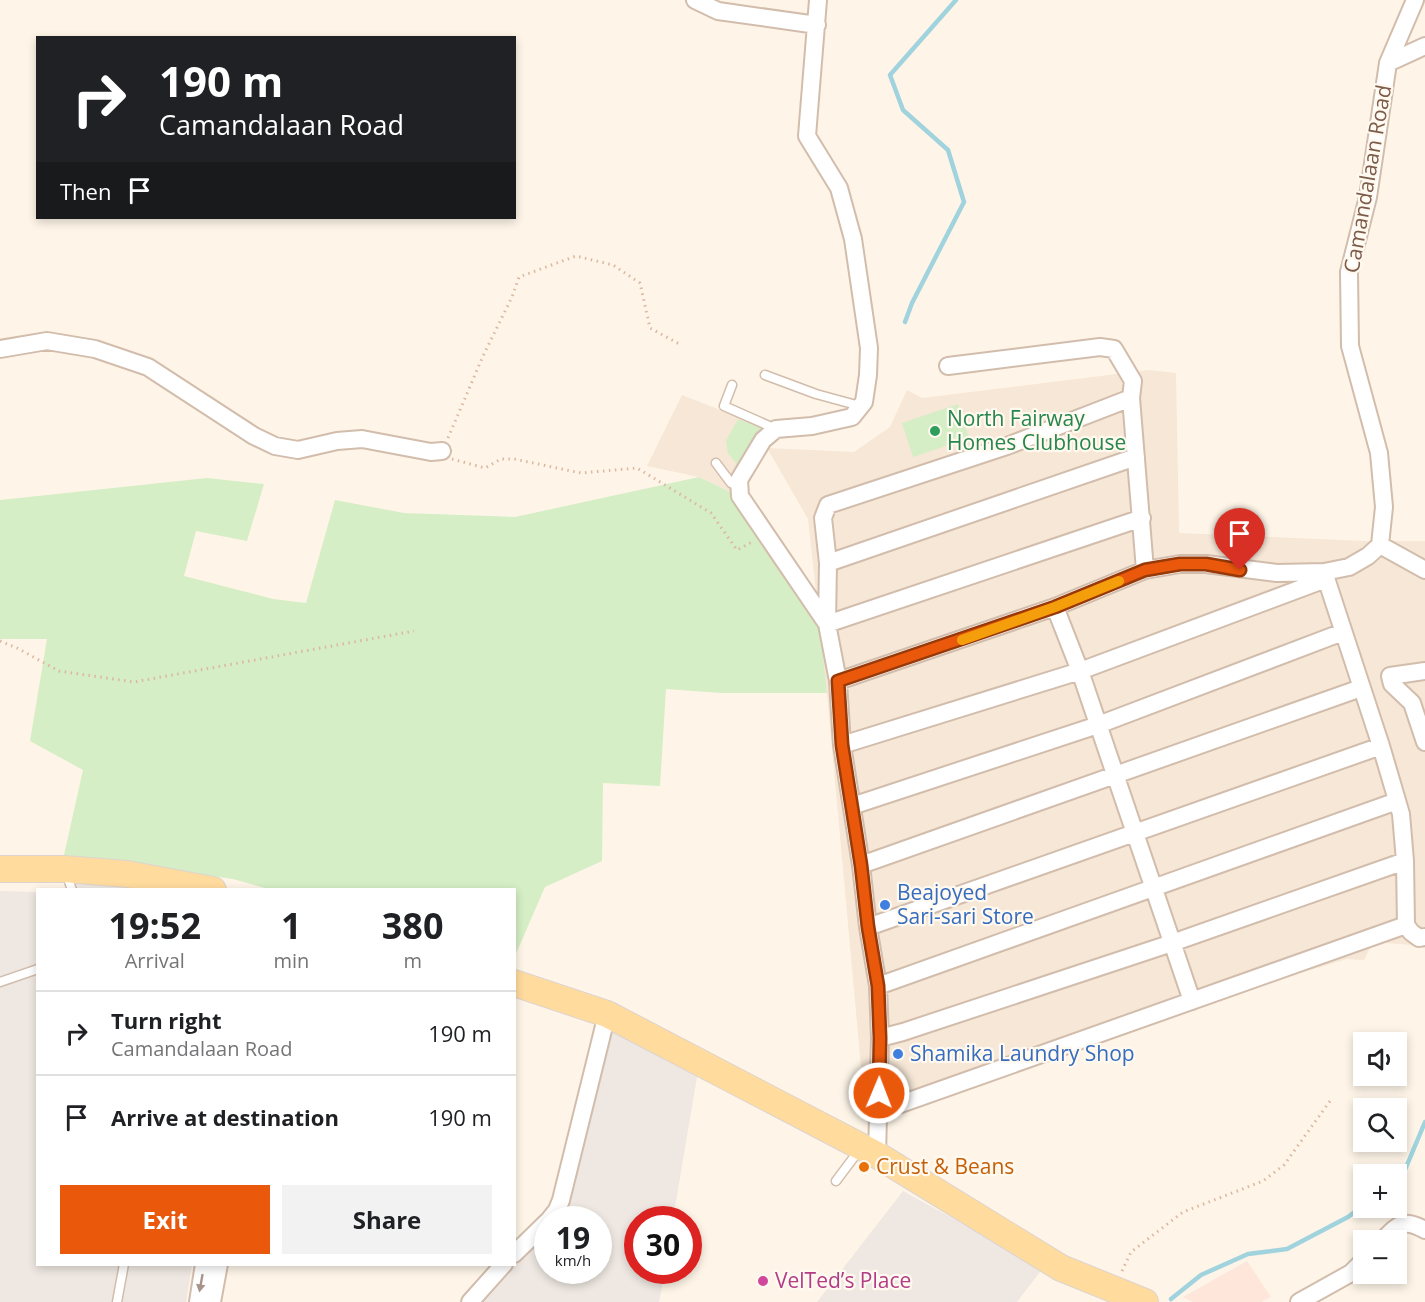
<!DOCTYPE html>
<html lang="en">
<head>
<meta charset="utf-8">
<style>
  :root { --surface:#fff; --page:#f2f2f2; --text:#202124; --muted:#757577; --line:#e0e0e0; --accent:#ea580c }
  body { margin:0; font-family:"Open Sans",sans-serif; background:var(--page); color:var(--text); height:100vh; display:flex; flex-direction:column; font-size:22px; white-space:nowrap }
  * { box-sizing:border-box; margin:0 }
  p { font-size:20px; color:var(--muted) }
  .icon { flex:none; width:33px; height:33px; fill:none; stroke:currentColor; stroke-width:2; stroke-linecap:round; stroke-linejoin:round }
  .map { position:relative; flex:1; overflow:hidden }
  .drawer { position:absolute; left:36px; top:888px; width:480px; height:378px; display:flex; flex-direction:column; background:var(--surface); border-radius:0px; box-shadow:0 3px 9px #0003 }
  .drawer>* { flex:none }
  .hud { position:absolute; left:36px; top:36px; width:480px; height:183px; border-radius:0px; box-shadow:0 3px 9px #0003; background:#202124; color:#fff; overflow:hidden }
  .fabs { position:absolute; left:1353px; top:1032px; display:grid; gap:12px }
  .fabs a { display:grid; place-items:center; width:54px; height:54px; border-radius:0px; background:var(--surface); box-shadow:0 3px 9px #0003; font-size:30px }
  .speed { position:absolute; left:534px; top:1206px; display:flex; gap:12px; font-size:30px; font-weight:700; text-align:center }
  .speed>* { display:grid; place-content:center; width:78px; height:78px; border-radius:50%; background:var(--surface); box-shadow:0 3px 9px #0003; line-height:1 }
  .speed small { font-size:15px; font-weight:400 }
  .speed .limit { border:9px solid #d22; background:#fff; color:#111 }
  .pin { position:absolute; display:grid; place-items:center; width:51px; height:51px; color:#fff; margin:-62px -26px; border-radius:50% 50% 50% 0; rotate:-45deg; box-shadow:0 0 6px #0007 }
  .pin .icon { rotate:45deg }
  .me { position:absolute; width:66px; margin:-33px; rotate:1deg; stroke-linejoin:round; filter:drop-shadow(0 0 4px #0008) }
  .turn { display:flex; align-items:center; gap:21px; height:126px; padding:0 24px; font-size:27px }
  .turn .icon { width:78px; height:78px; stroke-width:2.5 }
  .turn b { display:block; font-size:42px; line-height:51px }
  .then { display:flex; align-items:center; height:57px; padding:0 24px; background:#0003; gap:12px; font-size:22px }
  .eta { display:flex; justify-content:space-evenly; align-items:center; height:102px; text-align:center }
  .eta b { font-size:36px; font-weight:700; line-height:42px }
  .cta { display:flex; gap:12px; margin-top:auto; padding:12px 24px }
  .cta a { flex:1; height:69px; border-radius:0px; background:var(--accent); color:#fff; font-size:24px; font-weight:700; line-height:69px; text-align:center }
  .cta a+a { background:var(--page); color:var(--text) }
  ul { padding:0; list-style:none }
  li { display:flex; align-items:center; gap:18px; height:84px; padding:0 24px; border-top:2px solid var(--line) }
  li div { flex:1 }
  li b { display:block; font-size:22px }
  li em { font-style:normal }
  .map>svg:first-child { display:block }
  .residential { fill:#f6e7d6 }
  .commercial { fill:#ffe6db }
  .industrial { fill:#efe8e2 }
  .green { fill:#d5eec5 }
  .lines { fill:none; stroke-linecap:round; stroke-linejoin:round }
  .stream { stroke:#a0d3dd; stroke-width:4.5 }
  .service-casing { stroke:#d2bdac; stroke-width:11 }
  .minor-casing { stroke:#d2bdac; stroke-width:20 }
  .primary-casing { stroke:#ddd4d0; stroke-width:28 }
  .path { stroke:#dcb7a0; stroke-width:3; stroke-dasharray:1.5 4.5; stroke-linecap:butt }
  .service { stroke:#fff; stroke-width:8 }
  .minor { stroke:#fff; stroke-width:16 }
  .primary { stroke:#ffdb9e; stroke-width:26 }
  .oneway { fill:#a99489 }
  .route-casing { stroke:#983908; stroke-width:15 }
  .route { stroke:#ea580c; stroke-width:10 }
  .slow { stroke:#f59e0b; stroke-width:10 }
  .leisure-dot { fill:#2e9e5b; stroke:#fff9f0; stroke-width:2 }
  .shop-dot { fill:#3f7fe0; stroke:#fff9f0; stroke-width:2 }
  .food-dot { fill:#e8710a; stroke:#fff9f0; stroke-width:2 }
  .hotel-dot { fill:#d1479c; stroke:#fff9f0; stroke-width:2 }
  .labels { text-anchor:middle; stroke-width:4.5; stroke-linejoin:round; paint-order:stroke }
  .street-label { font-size:21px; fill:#7b5b49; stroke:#fff9f0 }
  .leisure-label { font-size:21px; fill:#27864d; stroke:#fff9f0; text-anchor:start }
  .shop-label { font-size:21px; fill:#366cbe; stroke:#fff9f0; text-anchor:start }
  .food-label { font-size:21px; fill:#c56008; stroke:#fff9f0; text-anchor:start }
  .hotel-label { font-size:21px; fill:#b23c85; stroke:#fff9f0; text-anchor:start }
</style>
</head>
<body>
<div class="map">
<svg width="1425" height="1302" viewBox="0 0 1425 1302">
  <rect width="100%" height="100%" fill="#fef5e8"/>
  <path class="residential" d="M1149,370L1176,373L1179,533L1365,541H1425V946L1373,942L1364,960L1347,959L1253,987L890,1110L866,1122L827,693L808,519L767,448L854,452L890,427L907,390L922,398Z
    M682,395L764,427L730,492L699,477L647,466Z"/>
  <path class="commercial" d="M1247,1261L1271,1297L1261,1302H1193L1183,1297Z"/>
  <path class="industrial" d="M82,879L146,890H66Z
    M0,891L37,892L38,1264L192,1265L186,1302H0Z
    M611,1020L698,1071L673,1219L638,1220V1270L665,1271L659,1302H476L547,1231L548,1270H598V1220L555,1219Z
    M903,1191L1043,1268L1017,1302H817Z"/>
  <path class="green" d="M958,404L969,438L913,457L902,423Z
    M738,419L761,428L740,468L728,453L726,441Z
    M699,477L730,492L820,626L827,693H721L666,689L660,786L603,783L602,861L545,887L515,956L514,890L268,889L233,879L64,855L83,770L30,741L47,639H0V500L207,478L264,484L247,541L196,531L184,576L273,599L306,603L335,500L404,513L515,517Z"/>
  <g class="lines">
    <path class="stream" d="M905,322L912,303L964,202L948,150L903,110L890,75L956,0
      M1396,1181L1402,1177L1425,1122
      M1171,1299L1201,1275L1248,1254L1287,1249L1348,1217L1364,1205"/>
    <defs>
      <path id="service" d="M765,375L816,394L860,406
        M732,385L724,406L776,429
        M716,463L731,483L739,487
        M66,873L72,890
        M0,982L38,969
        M836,1181L860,1149
        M117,1302L124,1264"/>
      <path id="minor" d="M695,0L718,11L817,25
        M818,0L807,136L839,188L853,239L869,348L868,375L864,402L852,417L812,426L776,429L763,440L739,480L740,496L827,624
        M1388,63L1425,46
        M0,349L47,341L95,349L148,367L254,436L275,446L298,450L337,441L362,439L431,452L442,451
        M948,366L1100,347L1114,349L1133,381L1131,398L1145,570
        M1380,545L1425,570
        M828,563L1136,457
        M1324,572L1381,746L1401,814L1405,861L1406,925L1411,932L1419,938L1425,937
        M1055,607L1080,671L1192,1001
        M827,624L1142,518
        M1425,671L1390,676L1392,684L1412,703L1425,742
        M838,681L1055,607L1145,570L1180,564H1206L1277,573L1324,572L1349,567L1368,556L1380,545L1384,507L1379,453L1350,346L1349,272L1368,197L1388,63L1415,0
        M842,745L1080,671L1326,579
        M852,806L1098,725L1343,632
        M861,865L1361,688
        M868,927L1381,746
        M878,986L1397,801
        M880,1038L903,1032L1172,943L1405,861
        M878,1112L1406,925
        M877,1155L880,1038L878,986L868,927L861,865L842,745L838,681L827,624L828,563L823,518L828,505L1007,446L1131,398
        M549,1220L557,1210L561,1200L607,1014
        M1383,1240C1399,1224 1403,1218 1425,1230
        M514,1254L548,1221
        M198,1302L204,1264
        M212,1302L219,1264
        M470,1302L504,1264
        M1299,1302L1351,1273L1364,1260"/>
      <path id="primary" d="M0,869H64L127,874L213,890
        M514,983L607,1014L877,1155L1061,1268L1145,1302"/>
    </defs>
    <use href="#service" class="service-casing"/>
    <use href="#minor" class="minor-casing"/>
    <use href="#primary" class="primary-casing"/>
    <path class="path" d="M448,438L483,356L512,297L519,277L576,256L613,265L640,283L650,328L681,345
      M452,459L485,468L501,459H514L581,473L637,468L711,513L737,550L754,541
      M0,641L17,648L59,671L134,682L414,631
      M1122,1271L1131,1252L1183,1212L1263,1181L1284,1165L1330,1101"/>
    <use href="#service" class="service"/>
    <use href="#minor" class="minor"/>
    <use href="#primary" class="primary"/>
  </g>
  <defs><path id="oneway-solid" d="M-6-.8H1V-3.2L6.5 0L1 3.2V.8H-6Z" transform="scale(1.5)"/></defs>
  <use class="oneway" href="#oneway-solid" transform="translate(201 1283) rotate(100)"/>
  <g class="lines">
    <defs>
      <path id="route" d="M879,1093L880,1038L878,986L868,927L861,865L842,745L838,681L1055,607L1145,570L1180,564H1206L1240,570"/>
    </defs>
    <use href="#route" class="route-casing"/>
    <use href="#route" class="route"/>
    <path class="slow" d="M962,640L1055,607L1119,581"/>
  </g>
  <circle class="leisure-dot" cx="935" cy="431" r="6"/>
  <g class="shop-dot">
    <circle cx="885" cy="905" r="6"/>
    <circle cx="898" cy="1054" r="6"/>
  </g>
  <circle class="food-dot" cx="864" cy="1167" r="6"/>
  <circle class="hotel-dot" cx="763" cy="1281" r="6"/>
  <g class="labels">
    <g class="street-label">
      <text transform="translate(1368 179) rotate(-80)" y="7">Camandalaan Road</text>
    </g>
    <g class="leisure-label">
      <text x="947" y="426">North Fairway<tspan x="947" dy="24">Homes Clubhouse</tspan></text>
    </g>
    <g class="shop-label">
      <text x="897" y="900">Beajoyed<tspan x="897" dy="24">Sari-sari Store</tspan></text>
      <text x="910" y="1061">Shamika Laundry Shop</text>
    </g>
    <g class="food-label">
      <text x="876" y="1174">Crust &amp; Beans</text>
    </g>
    <g class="hotel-label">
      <text x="775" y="1288">VelTed’s Place</text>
    </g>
  </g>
</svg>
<div class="fabs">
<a><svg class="icon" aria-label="sound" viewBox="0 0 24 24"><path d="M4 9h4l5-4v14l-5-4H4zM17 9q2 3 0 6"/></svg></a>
<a><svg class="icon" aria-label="search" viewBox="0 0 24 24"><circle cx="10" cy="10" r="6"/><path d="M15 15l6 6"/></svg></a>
<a>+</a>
<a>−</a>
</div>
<div class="speed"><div>19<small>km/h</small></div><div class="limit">30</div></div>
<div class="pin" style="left:1240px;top:570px;background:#d93025"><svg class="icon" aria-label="arrive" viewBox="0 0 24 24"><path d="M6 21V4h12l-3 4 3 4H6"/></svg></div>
<svg class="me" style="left:879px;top:1093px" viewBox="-20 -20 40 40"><circle r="17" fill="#ea580c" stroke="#fff" stroke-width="3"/><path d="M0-11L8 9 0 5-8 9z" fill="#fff"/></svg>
<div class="hud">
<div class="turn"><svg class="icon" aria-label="right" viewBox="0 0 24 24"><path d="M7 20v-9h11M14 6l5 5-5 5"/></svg><div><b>190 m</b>Camandalaan Road</div></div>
<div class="then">Then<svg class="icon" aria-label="arrive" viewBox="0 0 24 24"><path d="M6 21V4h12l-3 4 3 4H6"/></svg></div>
</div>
<section class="drawer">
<div class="eta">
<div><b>19:52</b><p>Arrival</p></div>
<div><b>1</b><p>min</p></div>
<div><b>380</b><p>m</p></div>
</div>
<ul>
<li><svg class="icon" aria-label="right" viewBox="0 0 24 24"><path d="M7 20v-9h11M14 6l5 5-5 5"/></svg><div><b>Turn right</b><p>Camandalaan Road</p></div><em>190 m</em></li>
<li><svg class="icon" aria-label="arrive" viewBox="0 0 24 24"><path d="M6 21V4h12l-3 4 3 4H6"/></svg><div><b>Arrive at destination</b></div><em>190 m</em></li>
</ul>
<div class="cta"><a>Exit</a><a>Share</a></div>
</section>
</div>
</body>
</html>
